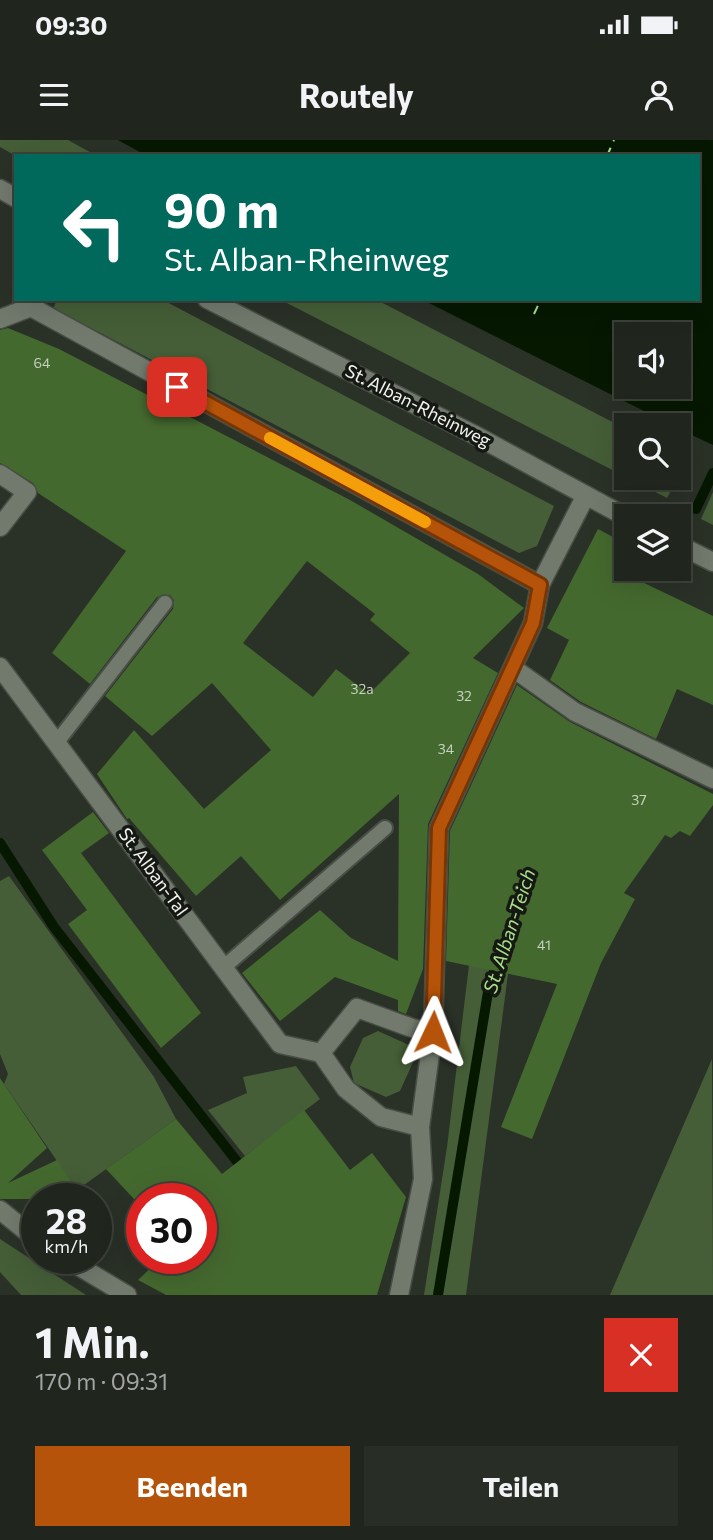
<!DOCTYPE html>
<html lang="de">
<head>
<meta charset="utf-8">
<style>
  :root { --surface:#20251d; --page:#282d26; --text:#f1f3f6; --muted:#a2a5a4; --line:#3d423b; --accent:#b45309 }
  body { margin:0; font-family:Commissioner,sans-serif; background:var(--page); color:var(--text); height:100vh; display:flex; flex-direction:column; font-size:26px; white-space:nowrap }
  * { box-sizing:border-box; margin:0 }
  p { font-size:23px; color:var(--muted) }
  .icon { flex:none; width:38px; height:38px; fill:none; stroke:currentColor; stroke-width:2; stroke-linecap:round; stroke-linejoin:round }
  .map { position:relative; height:1155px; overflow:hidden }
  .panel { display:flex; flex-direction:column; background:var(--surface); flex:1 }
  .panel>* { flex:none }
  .hud { position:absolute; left:14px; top:14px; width:686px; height:147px; border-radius:0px; box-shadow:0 7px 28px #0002,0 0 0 2px var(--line); background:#00695c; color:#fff; overflow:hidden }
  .controls { position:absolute; left:614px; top:182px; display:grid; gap:14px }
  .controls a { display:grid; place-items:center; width:77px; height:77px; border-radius:0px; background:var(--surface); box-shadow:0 7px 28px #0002,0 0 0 2px var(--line); font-size:35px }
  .speed { position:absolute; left:21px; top:1043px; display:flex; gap:14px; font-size:35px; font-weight:700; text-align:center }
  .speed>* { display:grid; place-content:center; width:91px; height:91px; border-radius:50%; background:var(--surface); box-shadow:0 7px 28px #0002,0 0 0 2px var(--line); line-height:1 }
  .speed small { font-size:18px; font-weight:400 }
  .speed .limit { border:10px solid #d22; background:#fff; color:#111 }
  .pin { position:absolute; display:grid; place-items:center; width:60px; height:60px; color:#fff; margin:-30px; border-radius:14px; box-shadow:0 4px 10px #0006 }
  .me { position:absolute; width:77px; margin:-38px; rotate:2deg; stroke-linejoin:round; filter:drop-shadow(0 0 5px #0008) }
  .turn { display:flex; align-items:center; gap:24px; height:147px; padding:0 35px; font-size:32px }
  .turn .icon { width:91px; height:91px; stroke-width:2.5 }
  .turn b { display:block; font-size:49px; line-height:60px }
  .round { display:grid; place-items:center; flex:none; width:74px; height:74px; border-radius:0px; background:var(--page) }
  .headline { display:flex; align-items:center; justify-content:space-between; height:119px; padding:0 35px }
  h1 { font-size:42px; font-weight:700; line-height:52px }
  .action { display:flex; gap:14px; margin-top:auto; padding:14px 35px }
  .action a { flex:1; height:80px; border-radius:0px; background:var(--accent); color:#fff; font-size:28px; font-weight:700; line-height:80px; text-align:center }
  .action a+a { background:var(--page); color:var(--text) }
  .status { display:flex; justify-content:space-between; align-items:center; height:49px; padding:0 35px; background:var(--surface); direction:ltr }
  .status svg { height:19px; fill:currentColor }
  header { display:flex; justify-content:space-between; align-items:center; height:91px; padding:0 35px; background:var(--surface); font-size:32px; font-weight:700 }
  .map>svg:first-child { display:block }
  .green { fill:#455e37 }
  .water { fill:#061800; fill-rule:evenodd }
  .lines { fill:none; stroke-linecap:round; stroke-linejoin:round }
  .stream { stroke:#061800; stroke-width:10 }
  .ferry { stroke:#a8df89; stroke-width:2; stroke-dasharray:9 7; stroke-linecap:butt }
  .building { fill:#44692e; fill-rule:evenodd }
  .lane-casing { stroke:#484e45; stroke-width:18 }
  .street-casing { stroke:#484e45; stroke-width:21 }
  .lane { stroke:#727a6e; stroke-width:14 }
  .street { stroke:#727a6e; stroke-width:18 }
  .route-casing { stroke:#753606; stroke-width:18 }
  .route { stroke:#b45309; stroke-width:12 }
  .slow { stroke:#f59e0b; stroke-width:12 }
  .labels { text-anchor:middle; stroke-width:7; stroke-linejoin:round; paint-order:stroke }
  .number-label { font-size:14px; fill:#c5d2be }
  .street-label { font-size:18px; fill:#f0f5ee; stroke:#151813 }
  .water-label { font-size:19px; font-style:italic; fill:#a8df89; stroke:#151813 }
</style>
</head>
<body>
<div class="status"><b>09:30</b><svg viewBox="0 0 49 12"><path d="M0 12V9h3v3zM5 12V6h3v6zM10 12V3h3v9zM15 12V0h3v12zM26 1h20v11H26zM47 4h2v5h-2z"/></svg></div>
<header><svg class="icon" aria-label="menu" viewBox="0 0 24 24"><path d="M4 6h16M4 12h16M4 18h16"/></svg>Routely<svg class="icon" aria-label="person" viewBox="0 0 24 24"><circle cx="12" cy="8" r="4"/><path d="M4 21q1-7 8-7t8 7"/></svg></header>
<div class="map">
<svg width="713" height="1155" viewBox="0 0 713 1155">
  <rect width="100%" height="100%" fill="#2a3127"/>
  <path class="green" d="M0,0H68L97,16H16L0,7Z
    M58,159H161L554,366L537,406L519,413L53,168Z
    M279,159H375L626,289V337Z
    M628,338H678L667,358Z
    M713,352V385L701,379Z
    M9,736L154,937L176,979L77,1050L4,944L8,934L0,914V741Z
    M469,825L508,834L466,1155H424L447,1007Z
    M378,891L409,905L414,920L400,951L386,957L354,943L350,927L363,898Z
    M712,919L713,1155H610Z
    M296,926L320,959L245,1016L208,970L247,953L243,937Z
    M0,1099L86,1155H21L0,1132Z"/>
  <path class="water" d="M118,0H713V305L679,289V285H672L421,159H698V16H147ZM626,194H679V247H626Z"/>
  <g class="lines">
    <path class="stream" d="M696,369L713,333
      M0,703L54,787L246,1033
      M438,1155L489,846L499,817"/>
    <path class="ferry" d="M607,16L614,0
      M534,174L541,159"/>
  </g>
  <path class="building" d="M8,188L59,209L350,360L478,434L524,468L473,518L498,533L428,684L423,829L406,874L398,871V860L335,837L280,881L242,833L320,770L351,798L398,821L399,654L280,760L241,716L196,756L129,678L127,679L97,634L134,590L204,669L271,610L212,543L152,596L105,556L173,469L174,460L170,455L157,457L90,544L52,513L126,411L38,353L33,343L0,323V190ZM307,421L375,474L370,480L410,513L369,554L336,529L313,557L243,503Z
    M598,389L626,404V429H647L640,441L713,476V565L677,549L656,599L581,562L550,540L569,500L547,488Z
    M517,545L570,582L713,654V665L690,696L680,691L671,698L665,695L624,753L635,759L601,823L532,999L501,987L557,844L446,821L450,691Z
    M93,672L109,693L81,713L201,873L161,908L68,784L87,770L42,710Z
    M0,938L47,1008L8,1043L57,1020L83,1059H0Z
    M304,970L350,1030L372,1013L406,1057L377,1155H166L138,1140L161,1118H201V1059H134L106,1029L176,979L222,1034Z"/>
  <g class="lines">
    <defs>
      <path id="lane" d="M57,602L165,463
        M224,827L385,688"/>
      <path id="street" d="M0,49L16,58
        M207,159L473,294L626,377
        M31,167L540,445
        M0,179L31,167L36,159
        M0,334L27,352L0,387
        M679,405L713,422
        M0,527L280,904L321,913
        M513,528L575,572L713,639
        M433,892L412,888L357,868L321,913L346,949L381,977L420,987L433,892L439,688L533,483L540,445L586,355
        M0,1070L37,1100
        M65,1118L127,1155
        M399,1155L423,1039L420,987"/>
    </defs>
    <use href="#lane" class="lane-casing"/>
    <use href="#street" class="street-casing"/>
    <use href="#lane" class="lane"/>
    <use href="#street" class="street"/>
  </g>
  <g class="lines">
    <defs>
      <path id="route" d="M177,247L540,445L533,483L439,688L433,892"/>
    </defs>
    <use href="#route" class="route-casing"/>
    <use href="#route" class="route"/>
    <path class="slow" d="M270,298L425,382"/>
  </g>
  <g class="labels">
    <g class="number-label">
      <text x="42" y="228">64</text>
      <text x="362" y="554">32a</text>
      <text x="464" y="561">32</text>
      <text x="446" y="614">34</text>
      <text x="639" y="665">37</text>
      <text x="544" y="810">41</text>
    </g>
    <g class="street-label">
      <text transform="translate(418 266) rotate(27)" y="6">St. Alban-Rheinweg</text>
      <text transform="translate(153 732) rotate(54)" y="6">St. Alban-Tal</text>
    </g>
    <g class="water-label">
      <text transform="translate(509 791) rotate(-72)" y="7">St. Alban-Teich</text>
    </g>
  </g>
</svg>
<div class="controls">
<a><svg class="icon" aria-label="sound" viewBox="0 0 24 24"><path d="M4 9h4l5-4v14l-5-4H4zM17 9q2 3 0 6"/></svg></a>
<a><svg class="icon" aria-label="search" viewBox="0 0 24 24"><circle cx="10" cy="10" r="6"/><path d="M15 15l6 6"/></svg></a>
<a><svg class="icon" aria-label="layers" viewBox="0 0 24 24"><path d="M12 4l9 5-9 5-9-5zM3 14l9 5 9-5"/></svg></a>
</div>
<div class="speed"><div>28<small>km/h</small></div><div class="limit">30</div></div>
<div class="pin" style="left:177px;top:247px;background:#d93025"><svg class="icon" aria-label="arrive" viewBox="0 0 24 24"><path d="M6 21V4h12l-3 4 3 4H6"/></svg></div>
<svg class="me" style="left:433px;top:892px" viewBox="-20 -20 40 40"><path d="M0-17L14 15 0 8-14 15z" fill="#b45309" stroke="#fff" stroke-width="4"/></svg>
<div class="hud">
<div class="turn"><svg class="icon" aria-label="left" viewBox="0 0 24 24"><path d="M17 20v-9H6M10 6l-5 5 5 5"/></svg><div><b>90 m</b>St. Alban-Rheinweg</div></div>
</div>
</div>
<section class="panel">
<div class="headline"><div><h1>1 Min.</h1><p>170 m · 09:31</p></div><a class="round" style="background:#d93025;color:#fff"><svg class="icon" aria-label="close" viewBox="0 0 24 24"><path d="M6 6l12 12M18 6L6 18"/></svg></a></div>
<div class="action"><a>Beenden</a><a>Teilen</a></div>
</section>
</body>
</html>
